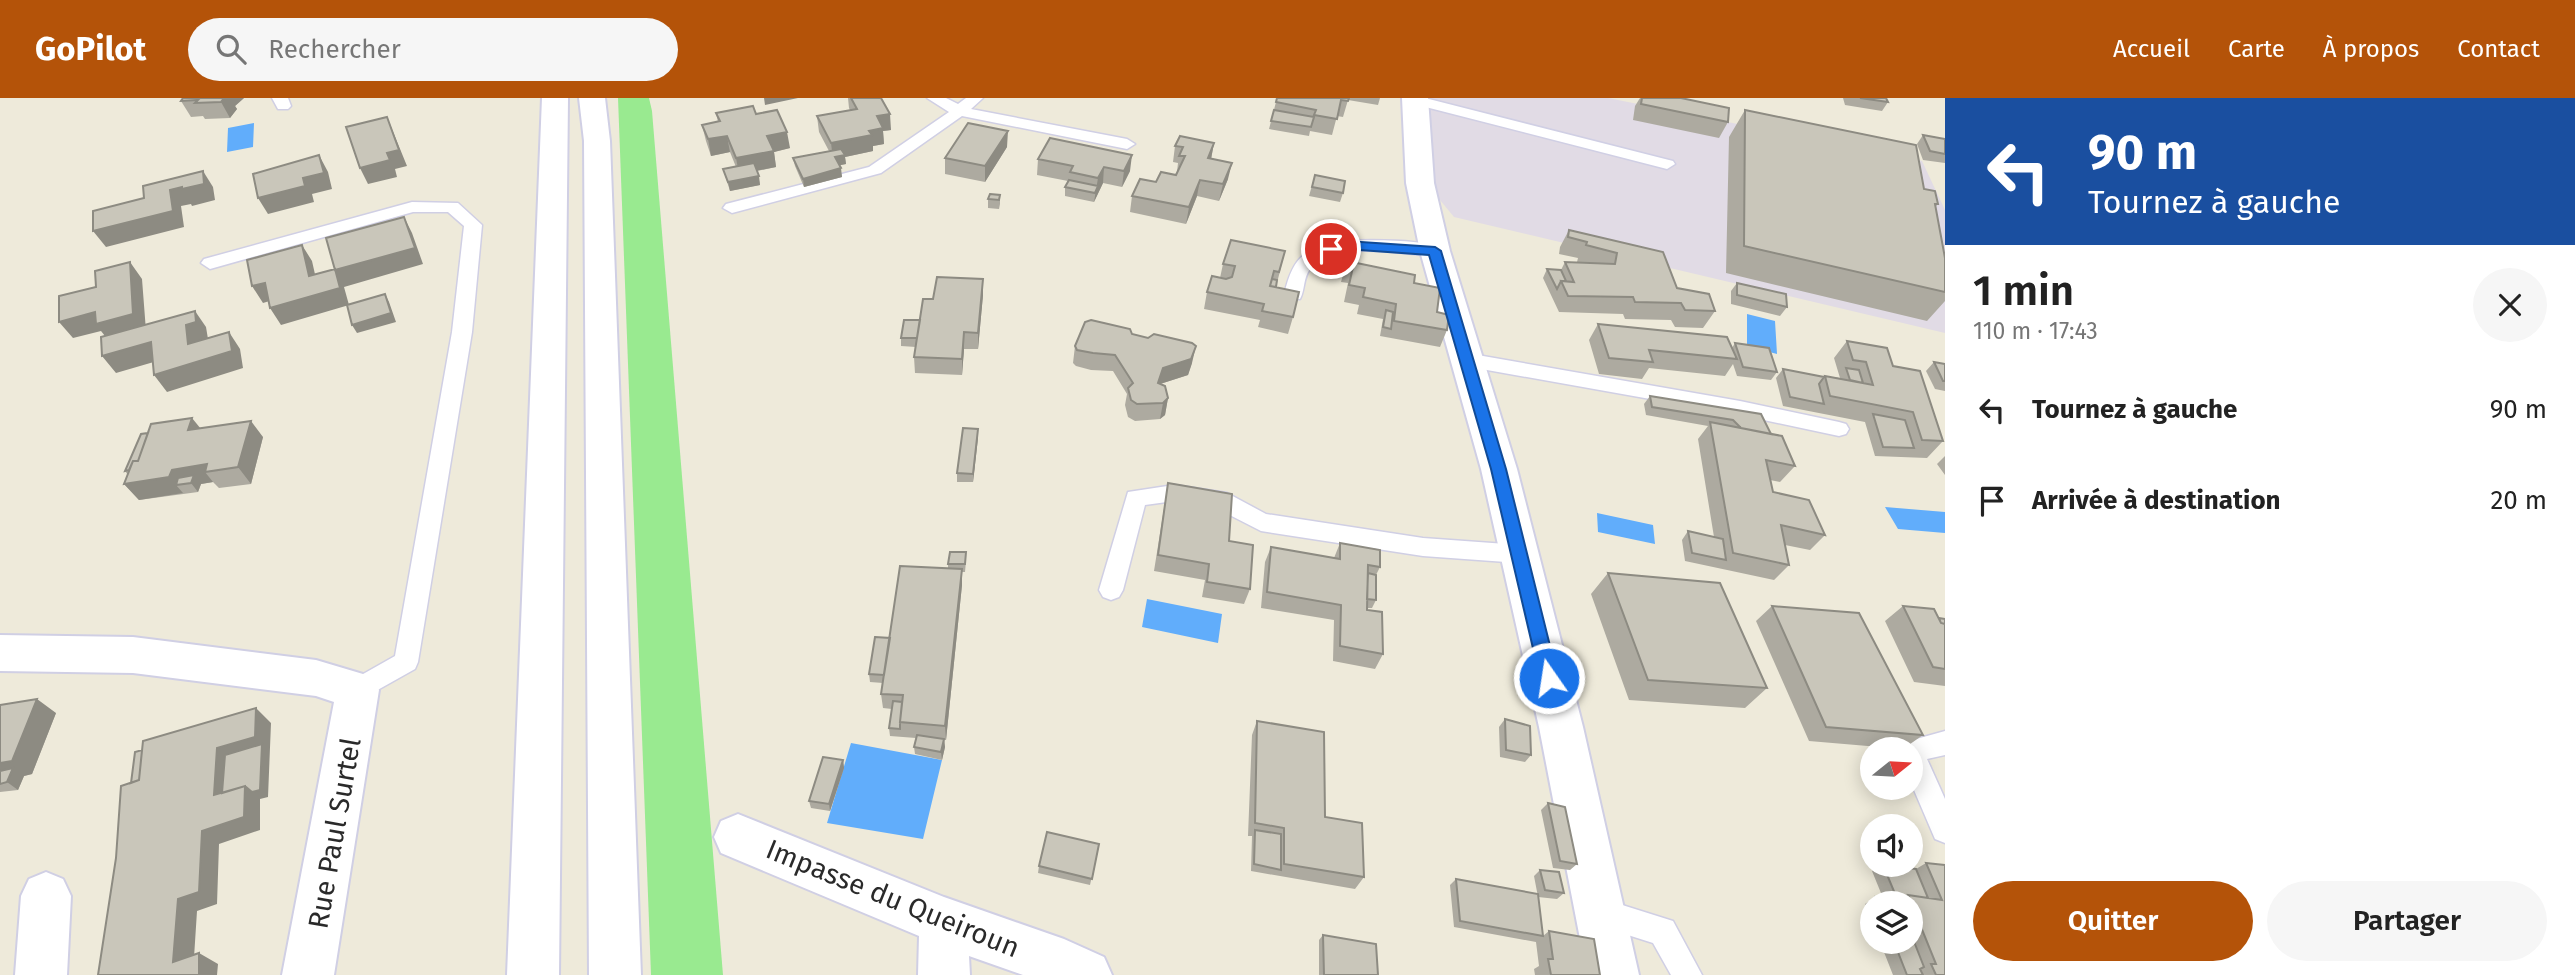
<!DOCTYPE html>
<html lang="fr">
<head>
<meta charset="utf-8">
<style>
  :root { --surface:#fff; --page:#f6f6f6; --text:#222; --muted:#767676; --accent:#b45309 }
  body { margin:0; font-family:"Fira Sans",sans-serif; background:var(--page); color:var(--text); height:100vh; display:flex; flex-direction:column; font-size:26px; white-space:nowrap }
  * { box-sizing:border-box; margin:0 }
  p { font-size:23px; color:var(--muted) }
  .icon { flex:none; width:38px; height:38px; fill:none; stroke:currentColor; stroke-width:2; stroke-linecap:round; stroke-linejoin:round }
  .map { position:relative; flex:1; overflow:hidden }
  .drawer { display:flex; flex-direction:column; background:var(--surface); width:630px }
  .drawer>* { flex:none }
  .guide { background:#1a4fa0; color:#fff; overflow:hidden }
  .needle { width:46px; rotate:72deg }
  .buttons { position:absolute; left:1860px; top:639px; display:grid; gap:14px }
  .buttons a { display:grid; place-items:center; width:63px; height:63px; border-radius:50%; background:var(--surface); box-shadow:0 4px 18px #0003; font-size:35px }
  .pin { position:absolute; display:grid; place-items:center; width:60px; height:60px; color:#fff; margin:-30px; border:4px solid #fff; border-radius:50%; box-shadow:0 2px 7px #0007 }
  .me { position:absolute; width:77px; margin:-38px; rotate:347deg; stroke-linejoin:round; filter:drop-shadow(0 0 5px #0008) }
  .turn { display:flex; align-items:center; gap:24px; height:147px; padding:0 28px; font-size:32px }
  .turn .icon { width:91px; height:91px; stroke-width:2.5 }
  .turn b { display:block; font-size:49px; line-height:60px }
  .round { display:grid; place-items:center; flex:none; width:74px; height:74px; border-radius:37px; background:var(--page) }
  .summary { display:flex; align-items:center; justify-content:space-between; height:119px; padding:0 28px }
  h1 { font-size:42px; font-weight:600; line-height:52px }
  .cta { display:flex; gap:14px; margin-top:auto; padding:14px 28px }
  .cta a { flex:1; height:80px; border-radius:42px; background:var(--accent); color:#fff; font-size:28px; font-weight:600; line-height:80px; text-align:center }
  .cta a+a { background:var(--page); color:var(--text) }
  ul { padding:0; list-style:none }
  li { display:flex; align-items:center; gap:21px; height:91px; padding:0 28px }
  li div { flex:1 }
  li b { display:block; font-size:26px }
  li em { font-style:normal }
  header { display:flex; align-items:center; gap:42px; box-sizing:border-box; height:98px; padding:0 35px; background:var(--accent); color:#fff }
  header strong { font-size:33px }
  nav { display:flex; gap:38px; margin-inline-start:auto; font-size:24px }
  .search { width:490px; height:63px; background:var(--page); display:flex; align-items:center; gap:18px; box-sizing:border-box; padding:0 24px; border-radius:38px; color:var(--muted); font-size:26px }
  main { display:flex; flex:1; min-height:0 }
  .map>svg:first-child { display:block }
  .industrial { fill:#e1dbe5 }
  .green { fill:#99ea90 }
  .water { fill:#61adfb }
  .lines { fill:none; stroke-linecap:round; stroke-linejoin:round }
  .lane-casing { stroke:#d0cfe4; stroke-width:3 }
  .street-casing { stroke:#d0cfe4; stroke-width:4 }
  .secondary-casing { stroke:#d0cfe4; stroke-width:4 }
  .lane { fill:#fff; fill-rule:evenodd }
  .street { fill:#fff; fill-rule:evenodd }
  .secondary { fill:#fff; fill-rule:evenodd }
  .wall { fill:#adaaa0 }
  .shaded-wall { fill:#8d8b82 }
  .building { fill:#c9c6ba; stroke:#8d8b82; stroke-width:2 }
  .route { fill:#1a73e8; stroke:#114b97; stroke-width:2 }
  .labels { text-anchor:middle; stroke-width:6; stroke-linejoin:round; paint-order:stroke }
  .near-street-label { font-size:28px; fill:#2a2a2a; stroke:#fff }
</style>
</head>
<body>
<header>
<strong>GoPilot</strong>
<div class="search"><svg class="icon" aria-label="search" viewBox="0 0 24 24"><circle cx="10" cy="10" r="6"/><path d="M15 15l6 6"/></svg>Rechercher</div>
<nav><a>Accueil</a><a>Carte</a><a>À propos</a><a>Contact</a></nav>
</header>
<main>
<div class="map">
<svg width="1945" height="877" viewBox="0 0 1945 877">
  <rect width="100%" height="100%" fill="#eeeada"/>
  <path class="industrial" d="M1425,0H1608L1922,63L1945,112V235L1454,119L1435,96Z"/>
  <path class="green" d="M618,0H649L652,13L723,877H651Z"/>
  <path class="water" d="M254,25L253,49L227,54L228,30Z
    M1747,216L1775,223L1777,256L1747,248Z
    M1885,409L1945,414V435L1898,431Z
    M1597,415L1653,427L1655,446L1598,434Z
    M1147,501L1222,516L1218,545L1142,529Z
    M851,645L942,662L923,741L827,725Z"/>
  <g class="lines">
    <defs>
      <path id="lane" d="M272,0H288L291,8L288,11H278Z
        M927,0H946L958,6L966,0H983L971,11L1127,41L1135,46L1127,51L962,18L881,75L732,115L723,110L726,106L869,69L949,14Z
        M1409,0H1425L1673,63L1675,66L1667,71L1410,5Z
        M412,104L458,105L482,127L472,234L418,564L415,571L358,603L349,600L345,592L349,584L395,558L452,234L464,128L448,114H413L210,171L201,165L204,161Z
        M1342,143C1362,142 1432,140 1444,153L1435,158C1402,156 1332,141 1310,171C1303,180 1305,192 1300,201H1286L1284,197C1293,158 1304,151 1342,143Z
        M1466,255L1740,303L1839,324L1846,326L1849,331L1846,336L1839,338L1740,317L1459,267L1456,262L1459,257Z
        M1174,387L1227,395L1266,416L1423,440L1520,447L1528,450L1532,456L1528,462L1520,465L1423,458L1261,433L1214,409L1174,403L1145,407L1123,492L1119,499L1111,502L1103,499L1099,492L1128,394Z
        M1945,633V657L1927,661L1945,701V745L1935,741L1911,685V651H1899L1902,645Z
        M1600,800L1673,823L1702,877H1671L1653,845L1590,825L1585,815L1590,805Z"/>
      <path id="street" d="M1402,0H1428L1434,85L1450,153L1517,371L1583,629L1639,877H1587L1539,629L1481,371L1420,153L1406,85Z
        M0,537L133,539L316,562L373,579L379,592L334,877H282L334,604L316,598L133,575L0,573Z
        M738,716L944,799L1064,841L1104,859L1112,877H1023L969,858L970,877H918L919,838L721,755L714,739L721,723Z
        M46,774L63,781L71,798L67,877H15L21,798L29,781Z"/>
      <path id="secondary" d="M542,0H568L559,877H507Z
        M579,0H605L610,43L641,877H589L584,43Z"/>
    </defs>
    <use href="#lane" class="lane-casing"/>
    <use href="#street" class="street-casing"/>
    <use href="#secondary" class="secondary-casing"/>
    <use href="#lane" class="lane"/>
    <use href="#street" class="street"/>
    <use href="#secondary" class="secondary"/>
  </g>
  <path class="wall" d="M244,0L235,8L237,11L230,20L205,21L203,18L191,19L181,3Z
    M848,0H881L891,32L883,33L884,46L873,48V53L845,59L846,66L839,67L842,79L804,89L795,68L793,60L829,53L819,34L817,18L850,12L849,10Z
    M1277,0H1380L1378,7L1348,2L1343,19L1337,18L1332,37L1310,33L1309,38L1269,31Z
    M1640,0H1681L1728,24L1719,40L1633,22L1635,8Z
    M1843,0H1886L1888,4L1882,13L1845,7Z
    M1745,12L1924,91L1938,106L1935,109L1945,160V203L1927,223L1726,175L1729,39Z
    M716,15L756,16L790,50L774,54L776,69L757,73L760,87L730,93L723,71L736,69L730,54L711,58L706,43L702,27L718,24Z
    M1923,37L1945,41V65L1923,62L1917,46Z
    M1050,40L1130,73L1122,89L1103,85L1094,104L1065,98V89L1068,83L1037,77L1038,61Z
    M1214,45L1211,61L1228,81L1219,103L1197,98L1186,126L1130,114L1132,98L1156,84L1176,77L1178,74H1177L1178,65L1173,64L1175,48Z
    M1007,49L985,84L945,76V60Z
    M1315,77L1343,95L1340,104L1309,98Z
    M1000,97V106L999,111L988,110V101Z
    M1569,132L1663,154L1677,190L1715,213L1703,230L1675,229L1671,222L1625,221L1623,216L1559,214L1543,180L1547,171L1561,172L1565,164L1580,165L1577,164L1578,160L1559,156L1560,149Z
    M1285,153L1276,189L1293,219L1288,236L1258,229L1260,222L1204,211L1207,194L1220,180L1223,166Z
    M1347,163L1414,185L1437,214L1447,232L1440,249L1380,238L1383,221L1357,216L1359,207L1344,204L1348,185L1341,184Z
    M983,181V197L978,251H964L962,277L915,275L914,259L916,249L901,248V240L920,222L933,201Z
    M1737,185L1787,209L1780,218L1731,206V193Z
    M1598,226L1732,250L1735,245L1777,274L1771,282L1737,278L1733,266L1725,278L1649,270L1642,281L1599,276L1589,242Z
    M1132,236L1192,265L1188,277L1160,286L1168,300L1165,317L1160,321L1135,323L1128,319L1125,307L1127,296L1113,273L1091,272L1076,268L1073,265L1075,248Z
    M1847,243L1893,268L1943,343L1927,360L1875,358L1865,324L1783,308L1776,280L1783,271L1824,279L1825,278L1840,280L1834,260Z
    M1934,264L1945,266V293L1935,291L1926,273Z
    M1650,298L1761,316L1771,336L1795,368L1780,384L1770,382L1773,394L1825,437L1810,452L1785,447L1789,467L1774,482L1685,463L1682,442L1688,433L1714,439L1698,341L1708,328L1646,317L1644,306Z
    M200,330L263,339L251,386L219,390L213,384L201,386L198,394L139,402L124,386L128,377L125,373Z
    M978,331L973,384H957V375Z
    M1945,358V377L1937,366Z
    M1168,385L1229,443L1250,491L1244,506L1202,499L1205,482L1154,473Z
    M1340,445L1380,469L1376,477V502L1372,510H1367L1383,556L1375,571L1333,563L1334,522L1261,510L1265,464L1271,449L1334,460Z
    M966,463L965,474H962V487L946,642H944L945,649L942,662L915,656L914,649L916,640L890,638L889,630L892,611L883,610L881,596L883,585L870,584L869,576L948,471V466Z
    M1608,475L1767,590L1745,610L1629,602L1591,496Z
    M1772,508L1923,637L1903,651L1809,643L1756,523Z
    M1903,508L1939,520L1945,521V588L1914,584L1885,523Z
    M0,607L56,615L32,676L24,678L18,692L0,694Z
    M1505,621L1531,657L1525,664L1500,659L1499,629Z
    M1257,623L1325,719L1364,779L1355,791L1251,773L1252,738H1248L1252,637Z
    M843,662L844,670L830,713L811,710L809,703Z
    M1548,705L1577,766L1570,772L1553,770L1541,712Z
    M1099,746L1090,787L1038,775L1039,768Z
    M1926,765L1945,767V877H1893L1880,844H1911V805H1872V824L1865,806L1876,799L1883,800L1872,773L1883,767L1916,771Z
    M1540,772L1564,795L1557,801L1538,799L1534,778Z
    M1456,781L1543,838L1549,833L1600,877H1535L1534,871L1539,868L1536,844L1454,829L1450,787Z
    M1323,837L1378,877H1319V842Z"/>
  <path class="shaded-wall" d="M224,0H244L235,8L237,11L230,20L221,4Z
    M764,0H798L765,7Z
    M890,16L891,32L883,33L884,46L873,48V53L845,59L846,66L836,68L833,61L831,45L877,18Z
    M387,19L407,68L395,71L397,79L368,86L360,70L387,55Z
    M1008,33L1007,49L985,84V68Z
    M787,34L790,50L774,54L776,69L739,76L736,60L767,38Z
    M727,38L730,54L711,58L708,41Z
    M1214,45L1211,61L1208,60Z
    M319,57L328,74L332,91L312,96L314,104L268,116L258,100L303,80Z
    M1132,57L1130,73L1122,89L1124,73Z
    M1232,65L1228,81L1219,103L1223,86Z
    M1104,69L1103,85L1094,104L1098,80Z
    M841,70L842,79L804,89L803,81Z
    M203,73L213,89L215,102L192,108L191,106L181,108L184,129L106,149L93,133L170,92L182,89Z
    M759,78L760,87L730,93L728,84Z
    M1200,82L1197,98L1186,126L1189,109Z
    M404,119L412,135L423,166L344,189L349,207L281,227L270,210L335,171Z
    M302,147L312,163L319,194L309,178Z
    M130,164L142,181L146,233L109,243L101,233L73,240L59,224Z
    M983,181V197L978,251V235Z
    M265,185L276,201L263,205L252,188Z
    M385,196L389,204L396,224L357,235L352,227Z
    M195,213L206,229L208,241L188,246L186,227Z
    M229,234L240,251L243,270L167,294L154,277Z
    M964,234V251L962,277V261Z
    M151,244L164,261L116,275L102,258Z
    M1196,248L1192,265L1188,277L1160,286L1158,285L1163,270Z
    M1168,300L1165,317L1160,321L1163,305Z
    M192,320L205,336L188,332Z
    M251,323L263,339L251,386L238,369Z
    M978,331V340L973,384V376Z
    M207,366L205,374L213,384L201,386L198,394L191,385L176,387L183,395L139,402L124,386L172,372Z
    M962,471V487L946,642L945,628Z
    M37,601L56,615L32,676L24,678L18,692L7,684L0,682V665Z
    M256,610L271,625L268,699L260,701V732L219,746L217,806L197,813L193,875L173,864L178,801L214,697L217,650Z
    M944,641L945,649L942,662L941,654Z
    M843,662L844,670L830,713L829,706Z
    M199,855L218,866L217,877H199Z"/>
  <path class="building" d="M183,0H224L221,4L195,5L198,2L181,3Z
    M851,0H881L890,16L877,18L883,30L869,33L872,37L831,45L817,18L857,11Z
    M1277,0H1349L1348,3L1341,2L1337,21L1314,17L1316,12L1276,4Z
    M1642,0H1681L1729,10L1728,24L1641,6Z
    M1860,0H1886L1888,4Z
    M753,8L756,16L777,12L787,34L767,38L774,53L736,60L727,38L708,41L702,27L720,23L716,15Z
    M1274,12L1314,19L1311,29L1271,23Z
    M1745,12L1916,47L1924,91L1935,93L1938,106H1935L1945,160V194L1744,148Z
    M387,19L399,52L387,55L390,62L360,70L346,29Z
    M968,25L1008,33L985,68L945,60Z
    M1923,37L1945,41V56L1930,53Z
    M1180,38L1214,45L1208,60L1232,65L1223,86L1200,82L1189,109L1132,98L1140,81L1156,84L1161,74L1176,77L1185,58H1179L1183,49L1175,48Z
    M1050,40L1132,57L1124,73L1104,69L1098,80L1070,74L1073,68L1038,61Z
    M841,51L845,57L835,59L841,70L803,81L793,60Z
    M319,57L324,75L303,80L305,88L258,100L253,76Z
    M754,65L759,78L728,84L723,71Z
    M203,73L204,86L182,91V89L170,92L173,113L93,133V113L144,100L143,88Z
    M1315,77L1345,83L1343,95L1312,89Z
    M1069,82L1098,88L1095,95L1065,89Z
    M990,96L1000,97L999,102L988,101Z
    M404,119L415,150L335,172L326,140Z
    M1569,132L1663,154L1677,190L1709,196L1715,213L1685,212L1681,205L1635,204L1633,199L1568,198L1561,183L1574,184L1565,164L1615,166L1617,155L1586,147L1587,144L1568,139Z
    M1231,142L1285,153L1279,174L1274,173L1270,188L1299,194L1293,219L1262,213L1264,206L1207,194L1212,178L1226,181L1232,179L1235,168L1223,166Z
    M302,147L309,178L335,171L340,190L270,210L265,185L252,188L247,162Z
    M1347,163L1415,177L1414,185L1440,190L1437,214L1449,217L1447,232L1394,223L1396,206L1363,199L1365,190L1349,187L1353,169L1347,168Z
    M130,164L133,216L96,226L95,214L59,224V198L96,189L95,173Z
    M1547,171L1561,172L1566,183H1561L1557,191Z
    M937,179L983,181L978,235L964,234L962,261L914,259L923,201H933Z
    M1272,181L1277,182L1276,189L1270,188Z
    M1737,185L1786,196L1787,209L1737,197Z
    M385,196L391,215L352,227L347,207Z
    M1386,212L1393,214L1391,231L1383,229Z
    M195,213L196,224L186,227L188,246L229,234L232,253L154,277L151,244L102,258L101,239Z
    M904,222H920L917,240H901Z
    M1091,222L1130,231L1132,236L1148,240L1154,236L1192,245L1196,248L1191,261L1163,270L1158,285L1165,288L1168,300L1163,305L1137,306L1131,302L1128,290L1133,285L1115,257L1093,255L1077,252L1075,248L1085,224Z
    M1598,226L1727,239L1737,261L1649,252L1653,264L1609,260Z
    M1847,243L1887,250L1893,268L1920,273L1943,343L1922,342L1913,314L1830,298L1825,278L1873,287L1866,264L1853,262Z
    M1735,245L1769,250L1777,274L1743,269Z
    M1934,264L1945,266V283H1943Z
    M1846,270L1859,272L1863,285L1850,282Z
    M1783,271L1824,279L1819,286L1824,306L1790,299Z
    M1650,298L1761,316L1771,336L1741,330L1733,322L1652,309Z
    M1873,316L1905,322L1914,350L1883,349Z
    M192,320L188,332L251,323L238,369L205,374L207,366L172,372L169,379L124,386L133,363H138L151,326Z
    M1710,324L1782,338L1795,368L1766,362L1773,394L1809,402L1825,437L1781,427L1789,467L1733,455Z
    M963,330L978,331L973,376L957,375Z
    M148,335L138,363H133L129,372L125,373L141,336Z
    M194,377L191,385L176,387L178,380Z
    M1168,385L1232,396L1229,443L1253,447L1250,491L1207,484L1209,466L1158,457Z
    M1688,433L1723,441L1726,462L1692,455Z
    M1340,445L1380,452V469L1368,467L1367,512L1382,514L1383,556L1340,548L1341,507L1267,494L1271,449L1340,461Z
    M950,454H966L965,466H948Z
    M900,468L962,471L945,628L900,624L903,597L881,596Z
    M1368,475L1376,477V502L1367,501Z
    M1608,475L1720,485L1767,590L1648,582Z
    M1772,508L1859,515L1923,637L1826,629Z
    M1903,508L1934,511L1941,525L1945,526V571L1933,569Z
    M1939,520L1945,521V526L1941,525Z
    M875,539L890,540L884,577L869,576Z
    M37,601L12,663L0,665V607Z
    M893,603L902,604L900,624V631L889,630Z
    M256,610L255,639L217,650L214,697L245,688L244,719L202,733L199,794L178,801L173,864L199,855V877H98L116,760L121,688L139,682L143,643Z
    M1505,621L1530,628L1531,657L1506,652Z
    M1257,623L1324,634L1325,719L1362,725L1364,779L1284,766V730L1255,725Z
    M917,637L944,641L941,654L914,649Z
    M262,646L260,692L252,694L245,688L222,695L225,657Z
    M142,652L139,682L131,685L135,654Z
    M823,659L843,662L829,706L809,703Z
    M13,670L7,684L0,686V673Z
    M1548,705L1565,709L1577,766L1560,763Z
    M1255,732L1281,736V772L1254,766Z
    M1047,734L1099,746L1092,781L1039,768Z
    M1926,765L1945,767V877H1936L1931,866H1936L1908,797L1942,802Z
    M1883,767L1916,771L1928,800L1908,797L1898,803V805H1879L1876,799L1898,803Z
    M1540,772L1559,774L1564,795L1545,792Z
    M1456,781L1538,796L1543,838L1460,823Z
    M1549,833L1594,841L1600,877H1551L1548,861H1553Z
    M1911,836L1924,869L1920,871L1923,877H1907L1894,844H1911Z
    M1323,837L1376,846L1378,877H1324Z"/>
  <path class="route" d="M1346,143L1435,149L1441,153L1506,371L1558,580L1555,585L1549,587L1543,585L1540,580L1491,371L1429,157L1346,151L1331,155L1324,151Z"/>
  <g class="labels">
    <g class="near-street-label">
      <text transform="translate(334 735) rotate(-80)" y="10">Rue Paul Surtel</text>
      <text transform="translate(893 800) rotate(22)" y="10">Impasse du Queiroun</text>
    </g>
  </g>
</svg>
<div class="buttons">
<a><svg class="needle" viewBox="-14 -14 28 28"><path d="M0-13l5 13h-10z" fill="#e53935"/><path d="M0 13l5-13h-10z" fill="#767676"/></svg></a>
<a><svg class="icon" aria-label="sound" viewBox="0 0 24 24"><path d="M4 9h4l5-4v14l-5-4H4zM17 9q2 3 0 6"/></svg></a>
<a><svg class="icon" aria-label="layers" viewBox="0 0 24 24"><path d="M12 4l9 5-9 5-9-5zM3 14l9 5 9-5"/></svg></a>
</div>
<div class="pin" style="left:1331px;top:151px;background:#d93025"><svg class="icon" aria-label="arrive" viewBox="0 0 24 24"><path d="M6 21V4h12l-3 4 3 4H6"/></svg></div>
<svg class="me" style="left:1549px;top:580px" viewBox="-20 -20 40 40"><circle r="17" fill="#1a73e8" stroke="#fff" stroke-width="3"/><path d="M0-11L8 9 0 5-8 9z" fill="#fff"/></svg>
</div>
<section class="drawer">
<div class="guide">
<div class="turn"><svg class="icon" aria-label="left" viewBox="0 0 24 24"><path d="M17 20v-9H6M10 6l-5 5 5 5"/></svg><div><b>90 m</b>Tournez à gauche</div></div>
</div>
<div class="summary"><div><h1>1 min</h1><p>110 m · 17:43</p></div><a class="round"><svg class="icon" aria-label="close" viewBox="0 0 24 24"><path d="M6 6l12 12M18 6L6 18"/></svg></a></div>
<ul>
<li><svg class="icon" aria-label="left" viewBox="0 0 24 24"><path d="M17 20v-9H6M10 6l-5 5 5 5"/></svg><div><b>Tournez à gauche</b></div><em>90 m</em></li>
<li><svg class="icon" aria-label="arrive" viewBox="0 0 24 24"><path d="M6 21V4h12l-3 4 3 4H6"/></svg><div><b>Arrivée à destination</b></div><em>20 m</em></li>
</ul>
<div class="cta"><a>Quitter</a><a>Partager</a></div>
</section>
</main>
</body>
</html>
